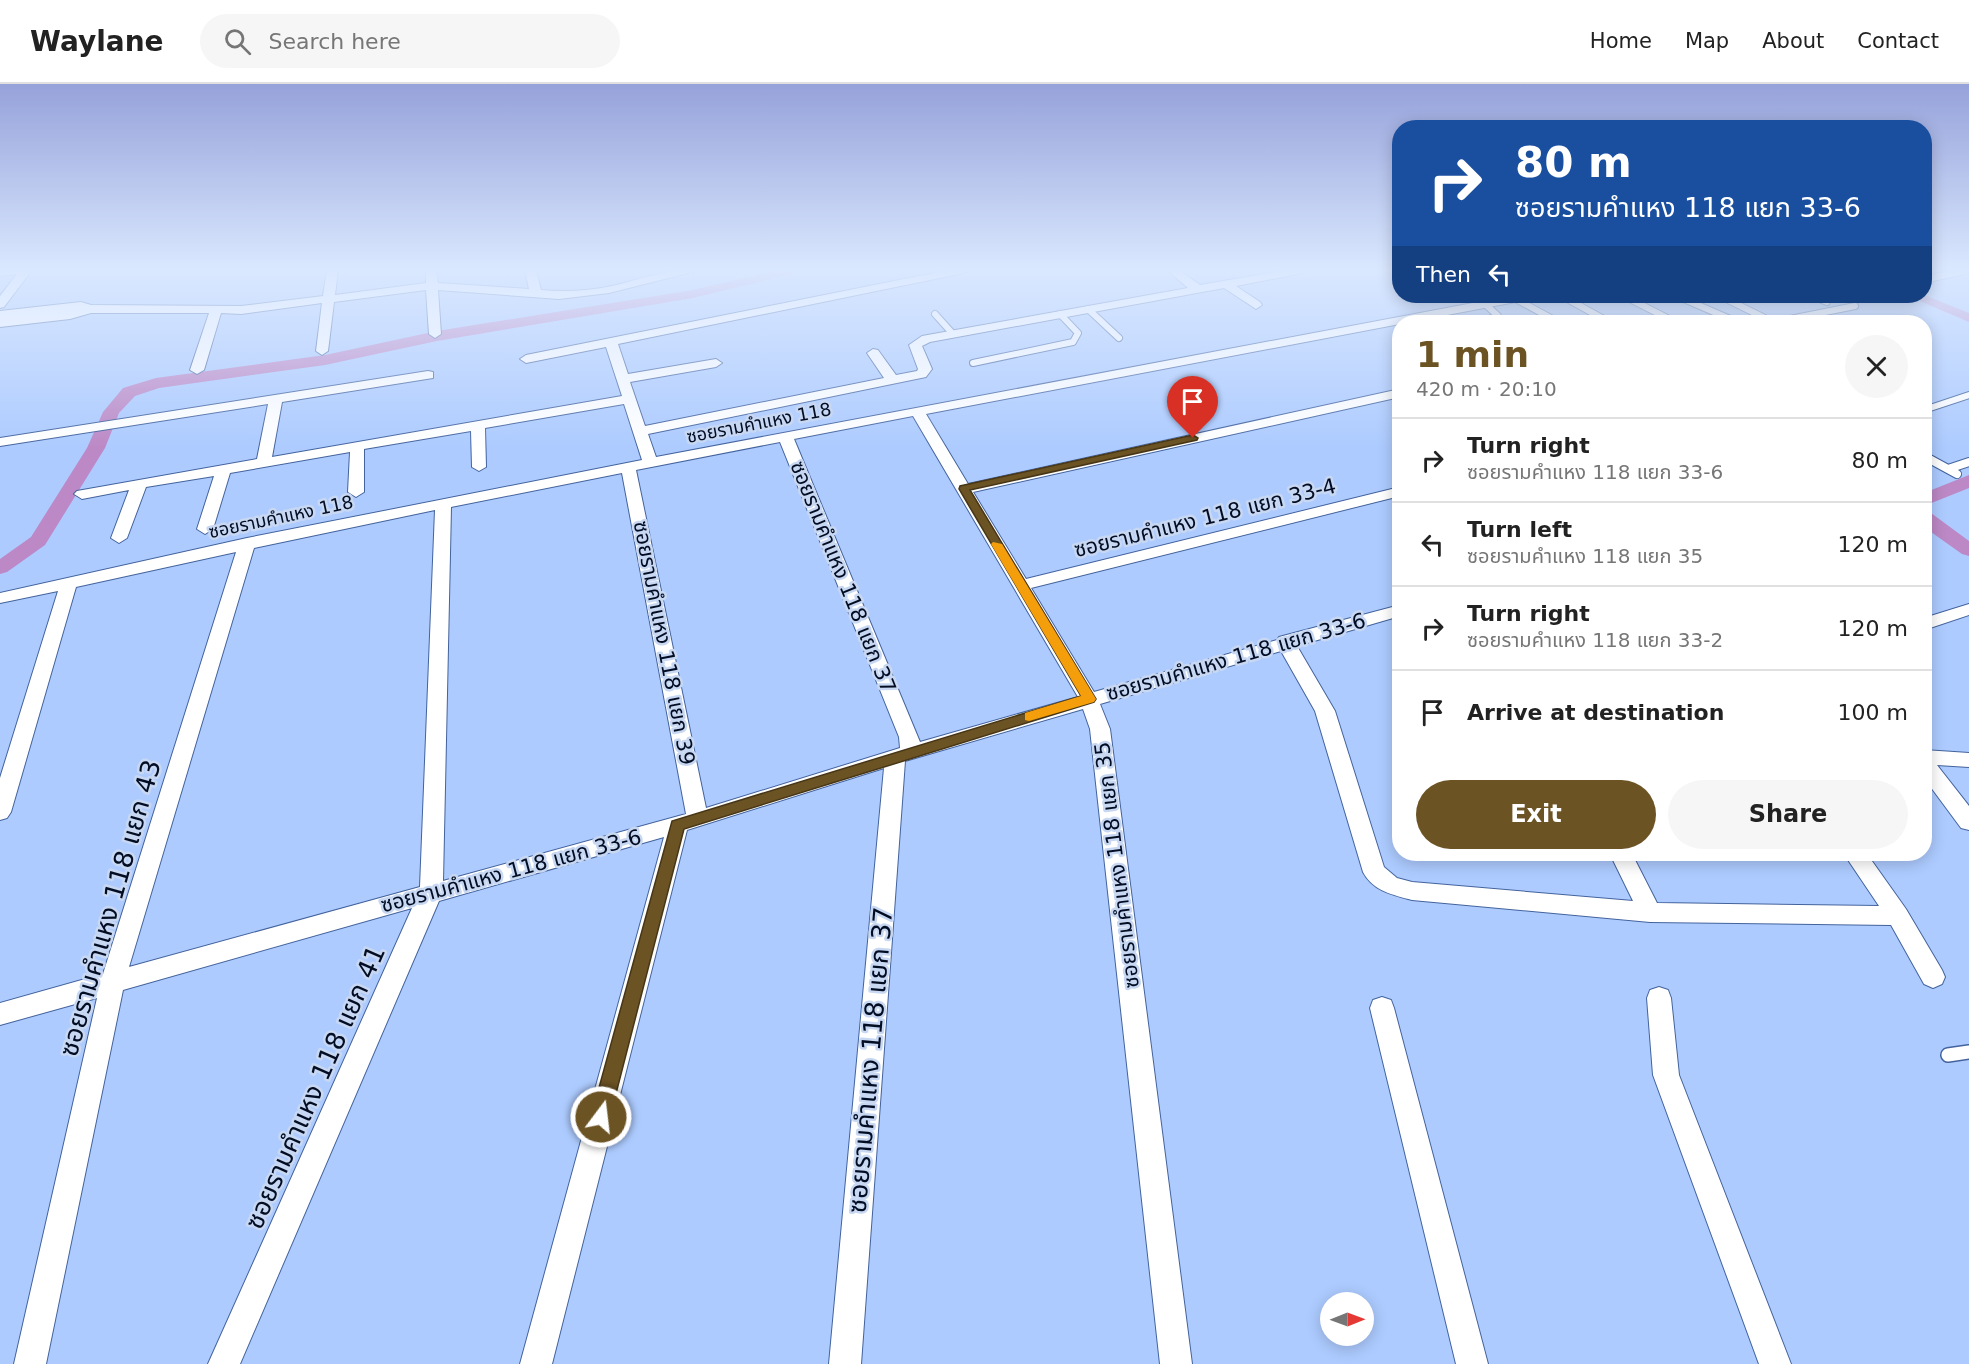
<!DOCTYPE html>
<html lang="en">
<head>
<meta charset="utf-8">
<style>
  :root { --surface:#fff; --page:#f6f6f6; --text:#222; --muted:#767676; --line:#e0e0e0; --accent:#6c5324 }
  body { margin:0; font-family:"DejaVu Sans","Noto Sans Thai",sans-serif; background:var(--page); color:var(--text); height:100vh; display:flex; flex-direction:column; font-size:22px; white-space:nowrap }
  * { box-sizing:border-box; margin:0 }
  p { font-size:20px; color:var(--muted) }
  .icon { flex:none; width:33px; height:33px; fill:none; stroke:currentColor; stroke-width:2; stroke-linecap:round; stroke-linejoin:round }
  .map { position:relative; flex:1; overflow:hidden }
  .details { position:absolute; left:1392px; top:231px; width:540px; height:546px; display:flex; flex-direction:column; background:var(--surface); border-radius:24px; box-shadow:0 3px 15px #0003 }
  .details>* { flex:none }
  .hud { position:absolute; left:1392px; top:36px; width:540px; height:183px; border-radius:24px; box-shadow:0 3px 15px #0003; background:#1a4fa0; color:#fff; overflow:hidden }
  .needle { width:39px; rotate:89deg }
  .tools { position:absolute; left:1320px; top:1208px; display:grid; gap:12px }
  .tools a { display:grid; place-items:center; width:54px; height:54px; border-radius:50%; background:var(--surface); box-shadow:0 3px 15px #0003; font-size:30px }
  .pin { position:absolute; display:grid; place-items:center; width:51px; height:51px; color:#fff; margin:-62px -26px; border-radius:50% 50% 50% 0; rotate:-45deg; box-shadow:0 0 6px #0007 }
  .pin .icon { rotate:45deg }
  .me { position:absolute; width:66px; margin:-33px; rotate:15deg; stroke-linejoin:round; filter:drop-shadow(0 0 4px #0008) }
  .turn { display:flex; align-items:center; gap:21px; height:126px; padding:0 24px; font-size:27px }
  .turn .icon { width:78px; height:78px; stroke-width:2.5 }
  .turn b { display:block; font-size:42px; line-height:51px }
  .then { display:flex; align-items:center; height:57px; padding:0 24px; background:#0003; gap:12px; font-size:22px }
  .round { display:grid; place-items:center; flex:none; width:63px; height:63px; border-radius:32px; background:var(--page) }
  .summary { display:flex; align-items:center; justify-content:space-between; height:102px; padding:0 24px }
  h1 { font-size:36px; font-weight:800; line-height:45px; color:var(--accent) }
  .button { display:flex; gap:12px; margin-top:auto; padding:12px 24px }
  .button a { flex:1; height:69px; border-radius:36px; background:var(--accent); color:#fff; font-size:24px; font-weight:800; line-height:69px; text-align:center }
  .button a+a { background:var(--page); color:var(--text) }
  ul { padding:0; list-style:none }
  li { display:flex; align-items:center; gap:18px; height:84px; padding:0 24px; border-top:2px solid var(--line) }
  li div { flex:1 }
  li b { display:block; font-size:22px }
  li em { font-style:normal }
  header { display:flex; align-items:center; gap:36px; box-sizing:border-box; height:84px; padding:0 30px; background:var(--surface); border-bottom:2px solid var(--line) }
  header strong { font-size:28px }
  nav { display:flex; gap:33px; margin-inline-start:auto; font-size:21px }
  .search { width:420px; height:54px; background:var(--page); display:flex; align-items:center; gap:15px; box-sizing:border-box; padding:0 21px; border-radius:33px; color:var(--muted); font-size:22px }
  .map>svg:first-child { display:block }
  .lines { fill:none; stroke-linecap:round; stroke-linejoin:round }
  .canal { fill:#bc88c5; fill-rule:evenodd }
  .lane-far2-casing { stroke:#43639d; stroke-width:8 }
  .lane-far1-casing { stroke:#43639d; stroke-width:10 }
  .lane-casing { stroke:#43639d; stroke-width:16 }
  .street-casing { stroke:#43639d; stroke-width:2 }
  .lane-far2 { stroke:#fff; stroke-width:6 }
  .lane-far1 { stroke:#fff; stroke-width:8 }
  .lane { stroke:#fff; stroke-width:13 }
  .street { fill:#fff; fill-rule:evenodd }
  .route { fill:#6c5324; stroke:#463617; stroke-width:1.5 }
  .slow { fill:#f59e0b }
  .labels { text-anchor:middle; stroke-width:5; stroke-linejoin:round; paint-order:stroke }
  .far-street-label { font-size:18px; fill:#020c22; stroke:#c8d8f2 }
  .street-label { font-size:21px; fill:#020c22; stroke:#c8d8f2 }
  .near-street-label { font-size:26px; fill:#020c22; stroke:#c8d8f2 }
</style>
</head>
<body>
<header>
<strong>Waylane</strong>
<div class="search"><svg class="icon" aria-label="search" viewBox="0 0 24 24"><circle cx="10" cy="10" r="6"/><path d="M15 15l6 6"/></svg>Search here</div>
<nav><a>Home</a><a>Map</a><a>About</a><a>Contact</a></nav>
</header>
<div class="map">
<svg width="1969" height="1280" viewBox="0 0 1969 1280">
  <rect width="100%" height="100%" fill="#adcbff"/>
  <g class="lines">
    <path class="canal" d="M776,186H798L796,189L693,214L437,257L325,281L159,304L135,312L119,329L105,364L45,461L7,488L0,490V475L31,453L87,364L103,328L123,304L156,294L325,271L437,247L693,206Z
      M1924,211L1969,229V238L1908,212Z
      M1969,391V404L1924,422V409Z
      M1924,427L1931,429L1969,457V472L1962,470L1924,443Z"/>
    <defs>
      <path id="lane-far2" d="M1562,212L1609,238
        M1624,212L1675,238
        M1677,212L1737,238
        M1720,212L1773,238
        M1812,212L1827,218
        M1514,214L1558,238
        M1088,225L1119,254
        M935,230L953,250
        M1480,238L1498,232L1484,219
        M1775,238L1855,222
        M973,279L1073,258L1078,249L1060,230
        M1924,326L1969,311"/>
      <path id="lane-far1" d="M1924,372L1957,390
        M1948,385L1969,378"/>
      <path id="lane" d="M1948,971L1969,968"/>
      <path id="street" d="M0,186H32L4,223L0,224V212L17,190L0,192Z
        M327,186H338L335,211L426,199V186H436L438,199L529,205L525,186H536L541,206C564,208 589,207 612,202C640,196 671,183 700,186L609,209L559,215L438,206L441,250L435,254L429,250L426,206L334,218L328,267L322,271L316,267L322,219L241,230L221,229L204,286L197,290L190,286L209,229H91L70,235L0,243V235L72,227L0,235V227L81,218L91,221L241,222L323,212Z
        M949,186H970L964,189L618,260L628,290L716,275L722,279L716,283L630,298L645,342L884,294L867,269L873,265L878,266L896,291L917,287L918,285L909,261L922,252L1188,204L1167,186H1179L1200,201L1287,186H1309L1303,189L1236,202L1260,218L1262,221L1256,225L1224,204L930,258L922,262L932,285L926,293L648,350L656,373L1510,212H1532L1526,216L926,330L968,400L1400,305V313L973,408L1026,495L1400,403V412L1031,504L1094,608L1277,556L1279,553L1400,521V532L1297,562L1335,627L1384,783L1397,794L1412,798L1633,817L1610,770H1632L1657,819L1879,822L1844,770H1867L1906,825L1942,886L1945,893L1942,900L1933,904L1924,900L1891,841L1650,838L1412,816C1393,811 1373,807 1363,788L1315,627L1281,567L1100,620L1110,645L1192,1280H1160L1090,645L1083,625L905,677L861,1280H829L884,684L687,746L552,1280H520L664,753L439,817L240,1280H208L412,824L123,906L46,1280H14L97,914L0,941V919L103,890L236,468L76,503L11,728L7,734L0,736V694L58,507L0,519V509L247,454L642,376L624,320L485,344L486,383L479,387L472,383L471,347L364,365V408L356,413L348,408L350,368L230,389L213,445L205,450L197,445L214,392L146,403L127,454L119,459L111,454L129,406L82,415L74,410L77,407L257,375L268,320L0,362V354L428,287L433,288V294L282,318L272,373L622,312L606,263L526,279L520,275L526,271ZM913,332L1078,613L920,658L794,355ZM780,358L899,653L900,664L706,724L636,386ZM622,389L686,730L443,797L451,423ZM435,426L420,803L129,883L254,464Z
        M1956,186H1969V189L1924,199V192Z
        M1969,520V531L1924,546V534Z
        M1924,666L1969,669V683L1937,681L1969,722V746L1961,744L1924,694Z
        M1659,903L1668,906L1671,914L1679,991L1791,1280H1759L1653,991L1647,914L1650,906Z
        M1382,913L1391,916L1394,924L1488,1280H1456L1370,924L1373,916Z"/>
    </defs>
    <use href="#lane-far2" class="lane-far2-casing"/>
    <use href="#lane-far1" class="lane-far1-casing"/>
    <use href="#lane" class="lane-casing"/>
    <use href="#street" class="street-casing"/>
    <use href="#lane-far2" class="lane-far2"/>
    <use href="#lane-far1" class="lane-far1"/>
    <use href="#lane" class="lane"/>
    <use href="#street" class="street"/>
  </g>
  <linearGradient id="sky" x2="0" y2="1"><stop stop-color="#96a2da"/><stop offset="0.51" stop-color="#dae8ff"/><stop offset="1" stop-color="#dae8ff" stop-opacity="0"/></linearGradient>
  <rect width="1969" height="365" fill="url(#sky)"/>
  <path class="route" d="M1193,351L1198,354L1197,356L970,406L1096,615L1094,618L684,745L610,1033L607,1039L601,1042L594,1039L591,1033L672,737L1081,612L959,405L960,402Z"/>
  <path class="slow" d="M993,458L1002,460L1096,615L1094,618L1029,637L1025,636V629L1081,612L991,460Z"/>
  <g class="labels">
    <g class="far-street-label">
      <text transform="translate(759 339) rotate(-11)" y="6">ซอยรามคำแหง 118</text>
      <text transform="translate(281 433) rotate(-12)" y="6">ซอยรามคำแหง 118</text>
    </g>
    <g class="street-label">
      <text transform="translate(1205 434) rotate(-14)" y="7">ซอยรามคำแหง 118 แยก 33-4</text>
      <text transform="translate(843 493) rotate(68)" y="7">ซอยรามคำแหง 118 แยก 37</text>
      <text transform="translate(664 559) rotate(79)" y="7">ซอยรามคำแหง 118 แยก 39</text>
      <text transform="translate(1236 573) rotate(-16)" y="7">ซอยรามคำแหง 118 แยก 33-6</text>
      <text transform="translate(1117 781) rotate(-97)" y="7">ซอยรามคำแหง 118 แยก 35</text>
      <text transform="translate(511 787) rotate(-15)" y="7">ซอยรามคำแหง 118 แยก 33-6</text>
    </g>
    <g class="near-street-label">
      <text transform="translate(110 824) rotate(-74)" y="9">ซอยรามคำแหง 118 แยก 43</text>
      <text transform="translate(870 976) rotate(-85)" y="9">ซอยรามคำแหง 118 แยก 37</text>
      <text transform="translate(315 1003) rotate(-66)" y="9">ซอยรามคำแหง 118 แยก 41</text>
    </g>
  </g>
</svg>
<div class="tools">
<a><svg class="needle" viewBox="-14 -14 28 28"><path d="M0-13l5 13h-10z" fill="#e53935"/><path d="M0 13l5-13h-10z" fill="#767676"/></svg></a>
</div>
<div class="pin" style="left:1193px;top:354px;background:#d93025"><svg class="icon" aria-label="arrive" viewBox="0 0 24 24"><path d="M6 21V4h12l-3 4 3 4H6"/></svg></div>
<svg class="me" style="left:601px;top:1033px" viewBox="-20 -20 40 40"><circle r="17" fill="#6c5324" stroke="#fff" stroke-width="3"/><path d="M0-11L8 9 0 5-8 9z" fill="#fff"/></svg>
<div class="hud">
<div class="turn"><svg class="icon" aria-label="right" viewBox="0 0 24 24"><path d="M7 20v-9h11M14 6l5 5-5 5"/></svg><div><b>80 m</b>ซอยรามคำแหง 118 แยก 33-6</div></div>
<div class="then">Then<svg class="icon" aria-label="left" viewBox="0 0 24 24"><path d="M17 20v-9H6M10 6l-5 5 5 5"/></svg></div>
</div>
<section class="details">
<div class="summary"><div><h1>1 min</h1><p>420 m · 20:10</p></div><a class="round"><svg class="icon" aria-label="close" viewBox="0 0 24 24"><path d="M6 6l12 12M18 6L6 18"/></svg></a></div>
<ul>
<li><svg class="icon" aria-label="right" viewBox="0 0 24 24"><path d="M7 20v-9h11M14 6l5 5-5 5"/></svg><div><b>Turn right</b><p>ซอยรามคำแหง 118 แยก 33-6</p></div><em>80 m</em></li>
<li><svg class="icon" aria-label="left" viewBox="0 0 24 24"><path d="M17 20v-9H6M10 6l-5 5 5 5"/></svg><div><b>Turn left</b><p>ซอยรามคำแหง 118 แยก 35</p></div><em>120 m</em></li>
<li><svg class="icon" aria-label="right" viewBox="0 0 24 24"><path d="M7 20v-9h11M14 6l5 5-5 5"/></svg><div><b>Turn right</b><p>ซอยรามคำแหง 118 แยก 33-2</p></div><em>120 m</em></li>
<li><svg class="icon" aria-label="arrive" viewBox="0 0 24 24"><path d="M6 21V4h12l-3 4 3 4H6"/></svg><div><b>Arrive at destination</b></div><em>100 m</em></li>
</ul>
<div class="button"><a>Exit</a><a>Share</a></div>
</section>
</div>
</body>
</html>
